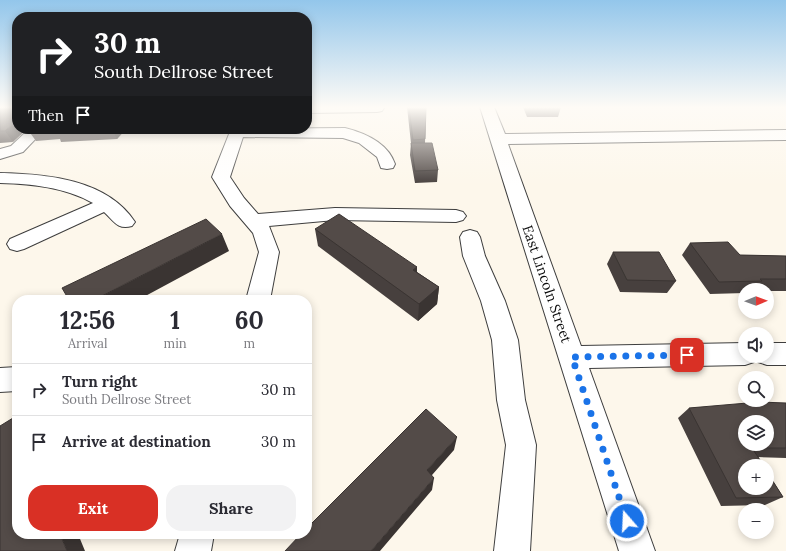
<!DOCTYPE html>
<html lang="en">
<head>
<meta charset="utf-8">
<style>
  :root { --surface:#fff; --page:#f2f2f3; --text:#2b2b33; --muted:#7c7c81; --line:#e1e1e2; --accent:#d93025 }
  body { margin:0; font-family:Lora,serif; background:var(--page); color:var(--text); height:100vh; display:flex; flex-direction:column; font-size:15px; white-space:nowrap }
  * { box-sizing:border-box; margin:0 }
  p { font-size:13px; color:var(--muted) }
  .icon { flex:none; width:22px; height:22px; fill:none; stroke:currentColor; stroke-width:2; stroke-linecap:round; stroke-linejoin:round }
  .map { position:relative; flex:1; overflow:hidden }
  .panel { position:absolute; left:12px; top:295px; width:300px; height:244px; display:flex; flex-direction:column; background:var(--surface); border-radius:16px; box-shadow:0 2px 10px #0003 }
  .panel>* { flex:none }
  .hud { position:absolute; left:12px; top:12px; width:300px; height:122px; border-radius:16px; box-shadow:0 2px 10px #0003; background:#202124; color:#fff; overflow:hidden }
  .needle { width:26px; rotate:89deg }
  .fabs { position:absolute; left:738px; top:283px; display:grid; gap:8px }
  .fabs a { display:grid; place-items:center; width:36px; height:36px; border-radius:50%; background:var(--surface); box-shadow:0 2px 10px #0003; font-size:20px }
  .pin { position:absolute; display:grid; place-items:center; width:34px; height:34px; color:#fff; margin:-17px; border-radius:8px; box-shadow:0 2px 6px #0006 }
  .me { position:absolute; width:44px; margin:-22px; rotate:341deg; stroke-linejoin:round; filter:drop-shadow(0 0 3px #0008) }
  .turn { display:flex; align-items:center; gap:14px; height:84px; padding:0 16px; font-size:18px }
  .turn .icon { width:52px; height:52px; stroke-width:2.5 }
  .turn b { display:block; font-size:28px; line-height:34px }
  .then { display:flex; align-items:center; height:38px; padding:0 16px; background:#0003; gap:8px; font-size:15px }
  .eta { display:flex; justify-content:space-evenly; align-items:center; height:68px; text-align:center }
  .eta b { font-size:24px; font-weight:700; line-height:28px }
  .button { display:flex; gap:8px; margin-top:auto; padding:8px 16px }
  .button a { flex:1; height:46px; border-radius:16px; background:var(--accent); color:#fff; font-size:16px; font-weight:700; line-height:46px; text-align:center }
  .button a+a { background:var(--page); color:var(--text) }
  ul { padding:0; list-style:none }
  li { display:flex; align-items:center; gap:12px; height:52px; padding:0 16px; border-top:1px solid var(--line) }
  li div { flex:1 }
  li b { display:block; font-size:15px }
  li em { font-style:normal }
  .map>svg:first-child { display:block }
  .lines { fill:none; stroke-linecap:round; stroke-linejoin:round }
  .minor-casing { stroke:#3e3e3e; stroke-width:2 }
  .minor { fill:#fff; fill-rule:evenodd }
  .wall { fill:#47403e }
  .shaded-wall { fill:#3a3432 }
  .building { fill:#534b48; stroke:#3a3432; fill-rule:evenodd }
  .route { stroke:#1a73e8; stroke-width:7; stroke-dasharray:0 12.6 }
  .labels { text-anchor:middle; stroke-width:4; stroke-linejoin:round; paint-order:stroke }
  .street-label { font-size:14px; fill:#0b0b0b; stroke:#fff }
</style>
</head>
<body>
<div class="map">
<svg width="786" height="551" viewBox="0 0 786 551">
  <rect width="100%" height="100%" fill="#fdf7eb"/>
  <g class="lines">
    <defs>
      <path id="minor" d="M307,107H384V108L382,111L377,112L307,113Z
        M480,107H494L505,134L786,130V140L508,144L581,346L745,343V356H767V343H786V365H767L758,362L756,358L754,362L745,365L589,368L655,551H619Z
        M345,128C365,133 388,143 395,164L393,168L387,169L381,168L377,157L359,143L343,138L243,137L230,177L244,198L258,214L335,208L456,210L463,212L466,216L463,220L456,222L335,220L269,226L279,252L270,300H246L259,252L253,233L230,206L212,177L231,129Z
        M29,129H45L23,152L0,159V149L11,146Z
        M0,173C46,174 107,179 135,222L132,226C117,230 114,221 104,212L24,249L17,251L10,249L7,244L10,239L93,203C64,187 32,184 0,183Z
        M470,230L477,232L480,237L485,256L505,301L518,340L525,400L536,445L530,551H494L506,445L497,400L492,340L481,301L463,256L460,237L463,232Z
        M17,367V391L0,392V368Z
        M180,534H214L211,551H175Z"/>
    </defs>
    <use href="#minor" class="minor-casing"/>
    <use href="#minor" class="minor"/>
  </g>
  <path class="wall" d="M0,107L13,142L0,143Z
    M407,107H426L425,143L438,170L437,182L415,183L410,155L411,143Z
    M523,107H561L558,117H527Z
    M29,129H126L117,139L61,142L60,139L36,141L28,130Z
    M315,229L417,267V272L439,287L437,304L418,321L318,246Z
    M690,243L740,255L786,256V291H767V290H745V293L710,294L682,255Z
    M613,252L676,281L667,293L620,292L607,264Z
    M786,403V458L758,457L783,497L765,505L721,506L678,418L689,408Z"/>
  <path class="shaded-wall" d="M17,120V129H27L13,142L5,131Z
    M112,129H126L117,139Z
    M222,234L229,251L138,300H94Z
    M417,267L416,284L413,270Z
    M439,287L437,304L418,321L419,304Z
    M13,418L17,421V428Z
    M457,437L454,450L425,483L427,470Z
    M434,478L432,490L380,551H371Z
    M60,534H78L85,551H67Z"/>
  <path class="building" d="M0,107H17V120L5,131H0Z
    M409,107H426L425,139L413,140Z
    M56,129H84L54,130Z
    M411,143H432L438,170L415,171Z
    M339,214L417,267L413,270L439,287L419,304L315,229Z
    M206,219L222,234L94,300H69L62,288Z
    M728,242L740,255L786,256V279H760L762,281L719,282L690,243Z
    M613,252H659L676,281L627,280Z
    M759,402L786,403V448H752L764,466H745V488H767V472L783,497L736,498L689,408ZM745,422H767V444H745Z
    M426,409L457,437L427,470L434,478L371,551H285L301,534H307V528Z
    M13,418L17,428V534H60L67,551H0V426Z"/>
  <linearGradient id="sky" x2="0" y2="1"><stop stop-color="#93c6eb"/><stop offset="0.58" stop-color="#fefbf6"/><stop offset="1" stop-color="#fefbf6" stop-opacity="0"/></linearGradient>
  <rect width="786" height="185" fill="url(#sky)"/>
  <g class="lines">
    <path class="route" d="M627,521L572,357L687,355"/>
  </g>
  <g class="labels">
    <g class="street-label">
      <text transform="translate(547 284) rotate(71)" y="5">East Lincoln Street</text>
    </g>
  </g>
</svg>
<div class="fabs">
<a><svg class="needle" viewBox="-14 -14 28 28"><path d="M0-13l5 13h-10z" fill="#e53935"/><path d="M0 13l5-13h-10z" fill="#7c7c81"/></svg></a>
<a><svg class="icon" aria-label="sound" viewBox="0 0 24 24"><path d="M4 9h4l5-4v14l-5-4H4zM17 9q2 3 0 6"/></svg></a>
<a><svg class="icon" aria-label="search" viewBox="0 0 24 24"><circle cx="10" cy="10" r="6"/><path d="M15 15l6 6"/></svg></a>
<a><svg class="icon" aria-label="layers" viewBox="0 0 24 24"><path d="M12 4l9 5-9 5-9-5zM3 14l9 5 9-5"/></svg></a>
<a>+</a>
<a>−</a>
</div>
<div class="pin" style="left:687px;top:355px;background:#d93025"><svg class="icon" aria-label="arrive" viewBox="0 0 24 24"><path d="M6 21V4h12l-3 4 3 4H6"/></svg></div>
<svg class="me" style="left:627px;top:521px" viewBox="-20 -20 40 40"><circle r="17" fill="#1a73e8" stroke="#fff" stroke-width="3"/><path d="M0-11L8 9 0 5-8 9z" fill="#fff"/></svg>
<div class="hud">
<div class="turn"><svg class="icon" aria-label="right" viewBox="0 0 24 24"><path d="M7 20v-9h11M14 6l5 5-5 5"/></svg><div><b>30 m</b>South Dellrose Street</div></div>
<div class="then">Then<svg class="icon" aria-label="arrive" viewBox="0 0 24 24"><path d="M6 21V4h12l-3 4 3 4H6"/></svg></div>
</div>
<section class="panel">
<div class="eta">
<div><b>12:56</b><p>Arrival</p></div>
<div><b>1</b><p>min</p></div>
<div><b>60</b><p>m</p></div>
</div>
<ul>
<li><svg class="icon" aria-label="right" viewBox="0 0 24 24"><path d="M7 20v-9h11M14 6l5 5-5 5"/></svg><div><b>Turn right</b><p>South Dellrose Street</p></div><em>30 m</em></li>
<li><svg class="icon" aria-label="arrive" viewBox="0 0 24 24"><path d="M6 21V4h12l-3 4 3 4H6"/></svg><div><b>Arrive at destination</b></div><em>30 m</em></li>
</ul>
<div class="button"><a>Exit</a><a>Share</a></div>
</section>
</div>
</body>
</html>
